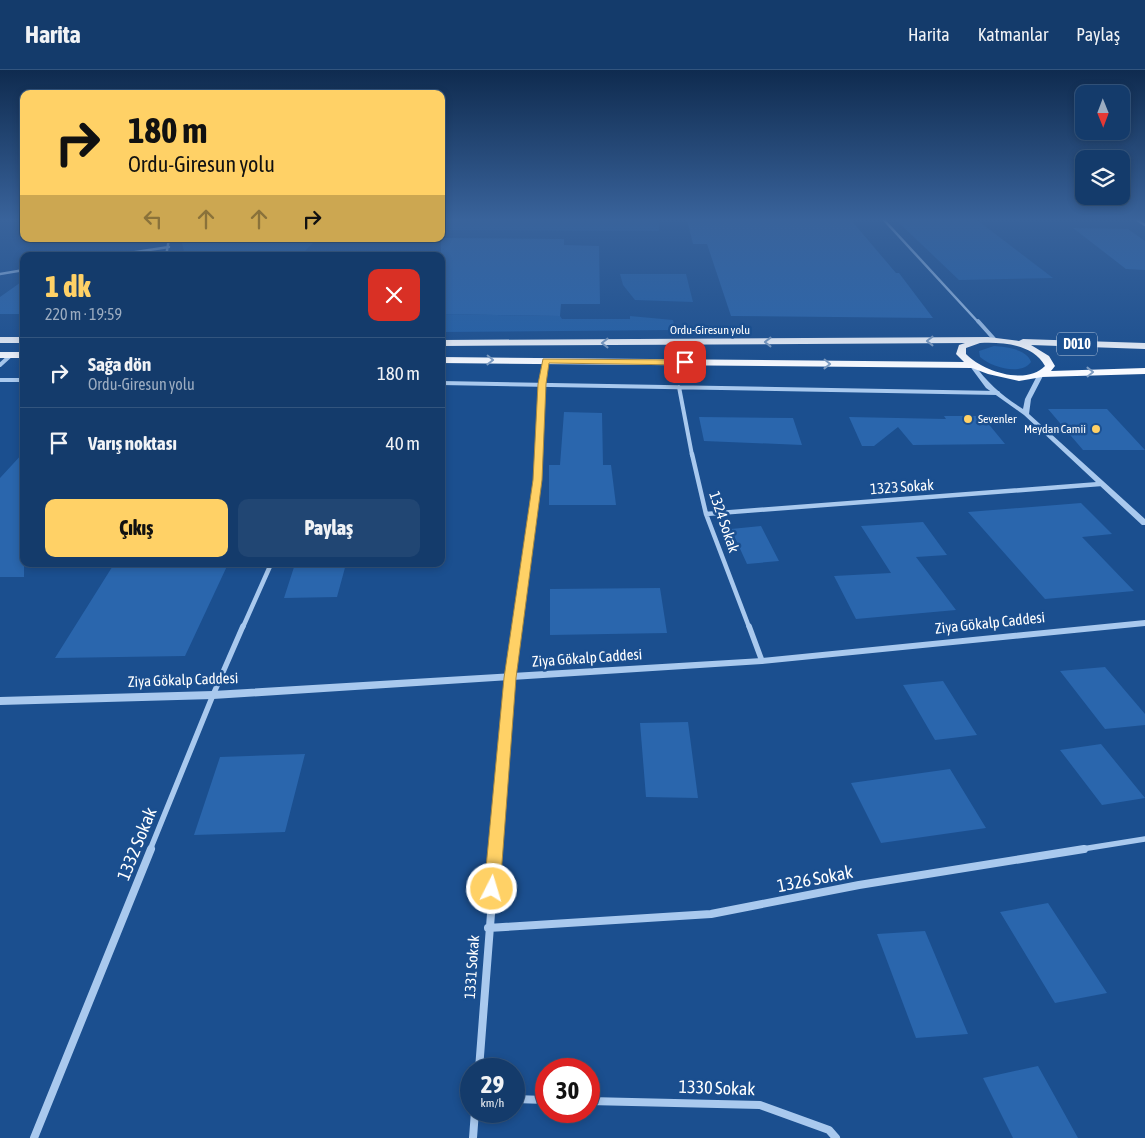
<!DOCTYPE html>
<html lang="tr">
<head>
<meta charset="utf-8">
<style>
  :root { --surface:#143b6b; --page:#214673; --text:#f1f3f6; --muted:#9dadc1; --line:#33557e; --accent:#ffd166 }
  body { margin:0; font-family:"Asap Condensed",sans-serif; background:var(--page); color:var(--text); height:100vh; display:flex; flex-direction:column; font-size:19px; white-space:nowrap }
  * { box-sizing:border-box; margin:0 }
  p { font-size:16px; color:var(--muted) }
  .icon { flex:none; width:28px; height:28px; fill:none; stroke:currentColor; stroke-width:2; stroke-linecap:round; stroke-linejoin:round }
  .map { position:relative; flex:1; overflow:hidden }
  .drawer { position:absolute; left:20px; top:182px; width:425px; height:315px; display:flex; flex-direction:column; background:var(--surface); border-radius:10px; box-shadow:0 2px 8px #0003,0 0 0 1px var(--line) }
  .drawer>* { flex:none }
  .hud { position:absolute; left:20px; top:20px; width:425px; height:152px; border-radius:10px; box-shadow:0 2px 8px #0003,0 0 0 1px var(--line); background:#ffd166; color:#111; overflow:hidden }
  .needle { width:32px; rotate:179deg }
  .tools { position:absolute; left:1075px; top:15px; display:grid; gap:10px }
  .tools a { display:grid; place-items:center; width:55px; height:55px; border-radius:10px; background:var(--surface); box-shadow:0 2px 8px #0003,0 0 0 1px var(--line); font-size:25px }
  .speed { position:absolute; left:460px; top:988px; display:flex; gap:10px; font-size:25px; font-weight:700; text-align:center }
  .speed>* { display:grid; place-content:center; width:65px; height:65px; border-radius:50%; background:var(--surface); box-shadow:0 2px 8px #0003,0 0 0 1px var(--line); line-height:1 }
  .speed small { font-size:12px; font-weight:400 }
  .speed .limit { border:8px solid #d22; background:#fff; color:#111 }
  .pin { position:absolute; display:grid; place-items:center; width:42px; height:42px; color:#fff; margin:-21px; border-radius:10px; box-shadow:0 2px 8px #0006 }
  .me { position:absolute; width:55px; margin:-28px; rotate:5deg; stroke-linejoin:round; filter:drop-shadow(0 0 4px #0008) }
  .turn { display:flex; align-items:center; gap:18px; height:105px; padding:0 25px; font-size:22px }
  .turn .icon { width:65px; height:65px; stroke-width:2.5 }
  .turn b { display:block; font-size:35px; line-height:42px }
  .lanes { display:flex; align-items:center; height:48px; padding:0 25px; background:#0003; justify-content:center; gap:25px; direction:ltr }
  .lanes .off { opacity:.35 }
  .round { display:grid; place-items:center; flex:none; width:52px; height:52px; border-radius:10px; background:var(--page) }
  .summary { display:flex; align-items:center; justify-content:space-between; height:85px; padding:0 25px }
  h1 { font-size:30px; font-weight:800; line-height:38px; color:var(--accent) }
  .action { display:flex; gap:10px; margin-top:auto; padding:10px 25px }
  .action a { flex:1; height:58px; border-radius:10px; background:var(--accent); color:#111; font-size:20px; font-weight:800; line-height:58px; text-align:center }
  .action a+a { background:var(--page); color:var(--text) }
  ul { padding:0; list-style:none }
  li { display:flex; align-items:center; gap:15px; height:70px; padding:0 25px; border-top:1px solid var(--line) }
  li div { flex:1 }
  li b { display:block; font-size:19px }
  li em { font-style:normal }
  header { display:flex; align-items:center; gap:30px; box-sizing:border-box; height:70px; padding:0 25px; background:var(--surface); border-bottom:1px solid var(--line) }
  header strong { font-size:24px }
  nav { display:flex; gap:28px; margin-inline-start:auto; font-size:18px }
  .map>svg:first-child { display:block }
  .green { fill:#2461a8 }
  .building { fill:#2a66ad }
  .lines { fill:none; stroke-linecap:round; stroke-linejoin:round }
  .minor-far4 { stroke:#a9c9ee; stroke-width:2.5 }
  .minor-far3 { stroke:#a9c9ee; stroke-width:4 }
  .minor-far2 { stroke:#a9c9ee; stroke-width:4.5 }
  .minor-far1 { stroke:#a9c9ee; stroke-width:5.5 }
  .minor { stroke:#a9c9ee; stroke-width:8 }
  .tertiary { fill:#a9c9ee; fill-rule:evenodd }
  .trunk { fill:#f8faff; fill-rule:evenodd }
  .oneway { stroke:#7e9cc1 }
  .route { fill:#ffd166; stroke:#a68842 }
  .poi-dot { fill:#ffd166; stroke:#1b4f8f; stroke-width:2 }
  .labels { text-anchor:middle; stroke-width:5; stroke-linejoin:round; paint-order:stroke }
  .far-street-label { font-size:12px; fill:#fff; stroke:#1b4f8f }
  .far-poi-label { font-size:12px; fill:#fff; stroke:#1b4f8f; text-anchor:start }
  .shield { fill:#1b4f8f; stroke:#bbcadd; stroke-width:1 }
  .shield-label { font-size:14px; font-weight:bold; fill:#fff }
  .street-label { font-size:15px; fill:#fff; stroke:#1b4f8f }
  .near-street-label { font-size:18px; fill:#fff; stroke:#1b4f8f }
</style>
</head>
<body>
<header>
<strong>Harita</strong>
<nav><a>Harita</a><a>Katmanlar</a><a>Paylaş</a></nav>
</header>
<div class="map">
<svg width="1145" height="1068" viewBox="0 0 1145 1068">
  <rect width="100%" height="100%" fill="#1b4f8f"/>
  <path class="green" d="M441,150H659V161L441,160Z
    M896,150H977L1053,208L959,210Z
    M181,169H317L300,186H179L184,181Z
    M620,204H686L693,232L635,230L623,215Z
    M441,244L560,246L562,249H630V246L673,250L675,260L441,262Z
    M994,276C1006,277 1027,279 1031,292C1021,306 991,297 980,287L979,281Z"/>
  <path class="building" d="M687,150H851L896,203H899L933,248L731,246L707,174H693Z
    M1073,158L1128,159L1145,171V200L1126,199Z
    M441,168L564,169V175L599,176L600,234H561L560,246L441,244Z
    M24,210V244H0V227Z
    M1048,339H1107L1145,380H1083Z
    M564,342L602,343L603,395H611L616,435H549V395H560Z
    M944,346H982L1005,374L913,375L898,357L874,376H862L849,347L946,349Z
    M699,347L793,348L802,375L704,371Z
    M24,382V507H0V408Z
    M1081,433L1112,464L1082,467L1134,521L1045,529L968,442Z
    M923,452L947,485L916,487L956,540L856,549L834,506L891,503L861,456Z
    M761,456L779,491L747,494L731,459Z
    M114,494H228L185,586L55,588Z
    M295,494H346L337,527L284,528Z
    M660,518L667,563L550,565V519Z
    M1105,597L1145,644V655L1105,659L1060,601Z
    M943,611L977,665L935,670L903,615Z
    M688,652L698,728L646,727L640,653Z
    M1101,674L1145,728L1102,735L1060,680Z
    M305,684L285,762L194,765L220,687Z
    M950,699L986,758L881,773L851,713Z
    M1048,833L1107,923L1055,933L1000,842Z
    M925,861L968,964L916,968L877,864Z
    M1038,996L1078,1068H1013L983,1008Z"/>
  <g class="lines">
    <path class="minor-far4" d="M884,150L979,253
      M1137,150L1145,155
      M109,186L169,177
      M166,186L169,169
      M0,204L24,200"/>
    <path class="minor-far3" d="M978,251L995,270
      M0,295L11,285
      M0,310H24
      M441,313L998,323
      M679,317L692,385
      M539,385L542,314L546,291"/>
    <path class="minor-far2" d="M692,384L706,444L749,557
      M706,444L1100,414
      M243,557L271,494
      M517,557L538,410L539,384"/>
    <path class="minor-far1" d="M749,556L762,591
      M150,780L213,625L243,556
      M496,780L510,608L517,556
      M1076,780L1145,769"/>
    <path class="minor" d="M488,858L711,844L859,815L1084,779
      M479,999L496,779
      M514,1029L546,1030
      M589,1031L760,1035L829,1060L836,1068
      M34,1068L151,779
      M473,1068L475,1041"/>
    <path class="tertiary" d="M970,294H974C987,313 1004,327 1023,339L1025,329L1038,304L1043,303L1044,304L1031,329L1029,344L1145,449V455H1142L1024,345L986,318L969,295Z
      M1145,550V556L762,594L213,629L0,635V627L213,621L762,588Z"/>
    <path class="trunk" d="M0,267H24V273H0Z
      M988,267L1019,271L1023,269L1145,273V279L1031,275L1049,286L1055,296L1051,301L1145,298V304L1042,307L1019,311L988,304L972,298L441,293V287L964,292L956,284L959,275L965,273L441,276V270ZM980,273C1003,272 1033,274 1045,296C1026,316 982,301 966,284V278Z
      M0,282H24V288H0Z"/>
  </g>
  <defs><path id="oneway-chevron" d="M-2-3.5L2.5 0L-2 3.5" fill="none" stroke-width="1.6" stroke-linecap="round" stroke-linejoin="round" transform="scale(1.25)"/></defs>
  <g class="oneway">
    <use href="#oneway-chevron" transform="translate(930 271) rotate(180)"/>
    <use href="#oneway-chevron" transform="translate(768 272) rotate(180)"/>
    <use href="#oneway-chevron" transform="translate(605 273) rotate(180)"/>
    <use href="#oneway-chevron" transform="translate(490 290) rotate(1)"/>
    <use href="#oneway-chevron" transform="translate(827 294) rotate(1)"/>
    <use href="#oneway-chevron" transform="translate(1090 302) rotate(-1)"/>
  </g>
  <linearGradient id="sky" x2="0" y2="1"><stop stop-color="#0f2b4f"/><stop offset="0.5" stop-color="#39639b"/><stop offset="1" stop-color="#39639b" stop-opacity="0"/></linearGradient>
  <rect width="1145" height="299" fill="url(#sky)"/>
  <path class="route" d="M543,289L685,290L688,292L685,295L549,293L546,314L542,410L516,608L500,819L497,825L492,827L486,825L484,819L504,608L533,410L538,314Z"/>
  <g class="poi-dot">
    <circle cx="968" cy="349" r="5"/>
    <circle cx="1096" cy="359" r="5"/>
  </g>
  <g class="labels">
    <g class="far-street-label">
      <text x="710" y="264">Ordu-Giresun yolu</text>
    </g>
    <g class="far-poi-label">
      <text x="978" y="353">Sevenler</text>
      <text x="1086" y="363" text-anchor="end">Meydan Camii</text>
    </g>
    <rect class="shield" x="1057" y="262.5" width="40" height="23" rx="4"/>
    <g class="shield-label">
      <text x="1077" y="279">D010</text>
    </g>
    <g class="street-label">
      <text transform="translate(902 417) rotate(-4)" y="5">1323 Sokak</text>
      <text transform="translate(724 452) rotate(71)" y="5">1324 Sokak</text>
      <text transform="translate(990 553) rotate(-6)" y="5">Ziya Gökalp Caddesi</text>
      <text transform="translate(587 588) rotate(-4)" y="5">Ziya Gökalp Caddesi</text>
      <text transform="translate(183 610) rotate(-2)" y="5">Ziya Gökalp Caddesi</text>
      <text transform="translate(472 897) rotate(-86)" y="5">1331 Sokak</text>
    </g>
    <g class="near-street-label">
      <text transform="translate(137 774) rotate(-68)" y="6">1332 Sokak</text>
      <text transform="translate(815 809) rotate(-11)" y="6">1326 Sokak</text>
      <text transform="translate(717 1018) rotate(2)" y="6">1330 Sokak</text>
    </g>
  </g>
</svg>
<div class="tools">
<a><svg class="needle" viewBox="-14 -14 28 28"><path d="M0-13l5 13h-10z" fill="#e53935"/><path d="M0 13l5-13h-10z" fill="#9dadc1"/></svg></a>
<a><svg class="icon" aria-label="layers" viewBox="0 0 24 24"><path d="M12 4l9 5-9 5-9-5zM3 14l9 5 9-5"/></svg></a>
</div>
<div class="speed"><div>29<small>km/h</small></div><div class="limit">30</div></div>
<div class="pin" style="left:685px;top:292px;background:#d93025"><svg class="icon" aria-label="arrive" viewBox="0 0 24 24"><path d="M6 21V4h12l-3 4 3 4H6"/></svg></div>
<svg class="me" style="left:492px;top:819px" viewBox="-20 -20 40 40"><circle r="17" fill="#ffd166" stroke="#fff" stroke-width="3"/><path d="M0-11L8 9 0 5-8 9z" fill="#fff"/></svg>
<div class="hud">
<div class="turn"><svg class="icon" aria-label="right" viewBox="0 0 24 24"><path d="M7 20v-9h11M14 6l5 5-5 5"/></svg><div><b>180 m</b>Ordu-Giresun yolu</div></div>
<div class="lanes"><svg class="icon off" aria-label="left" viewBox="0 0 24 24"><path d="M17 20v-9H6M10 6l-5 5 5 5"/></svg><svg class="icon off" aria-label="ahead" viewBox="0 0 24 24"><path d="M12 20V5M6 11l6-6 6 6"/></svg><svg class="icon off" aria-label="ahead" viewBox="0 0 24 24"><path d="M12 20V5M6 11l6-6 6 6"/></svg><svg class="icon" aria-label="right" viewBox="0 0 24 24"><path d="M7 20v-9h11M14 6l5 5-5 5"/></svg></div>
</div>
<section class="drawer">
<div class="summary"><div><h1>1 dk</h1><p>220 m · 19:59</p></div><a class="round" style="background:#d93025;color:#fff"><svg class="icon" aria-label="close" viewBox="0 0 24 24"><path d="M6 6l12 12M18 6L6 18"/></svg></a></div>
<ul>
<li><svg class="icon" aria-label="right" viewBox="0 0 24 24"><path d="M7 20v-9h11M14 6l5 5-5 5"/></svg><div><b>Sağa dön</b><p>Ordu-Giresun yolu</p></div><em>180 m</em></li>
<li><svg class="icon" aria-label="arrive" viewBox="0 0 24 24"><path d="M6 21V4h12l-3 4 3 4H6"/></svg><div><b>Varış noktası</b></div><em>40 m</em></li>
</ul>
<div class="action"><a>Çıkış</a><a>Paylaş</a></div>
</section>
</div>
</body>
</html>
